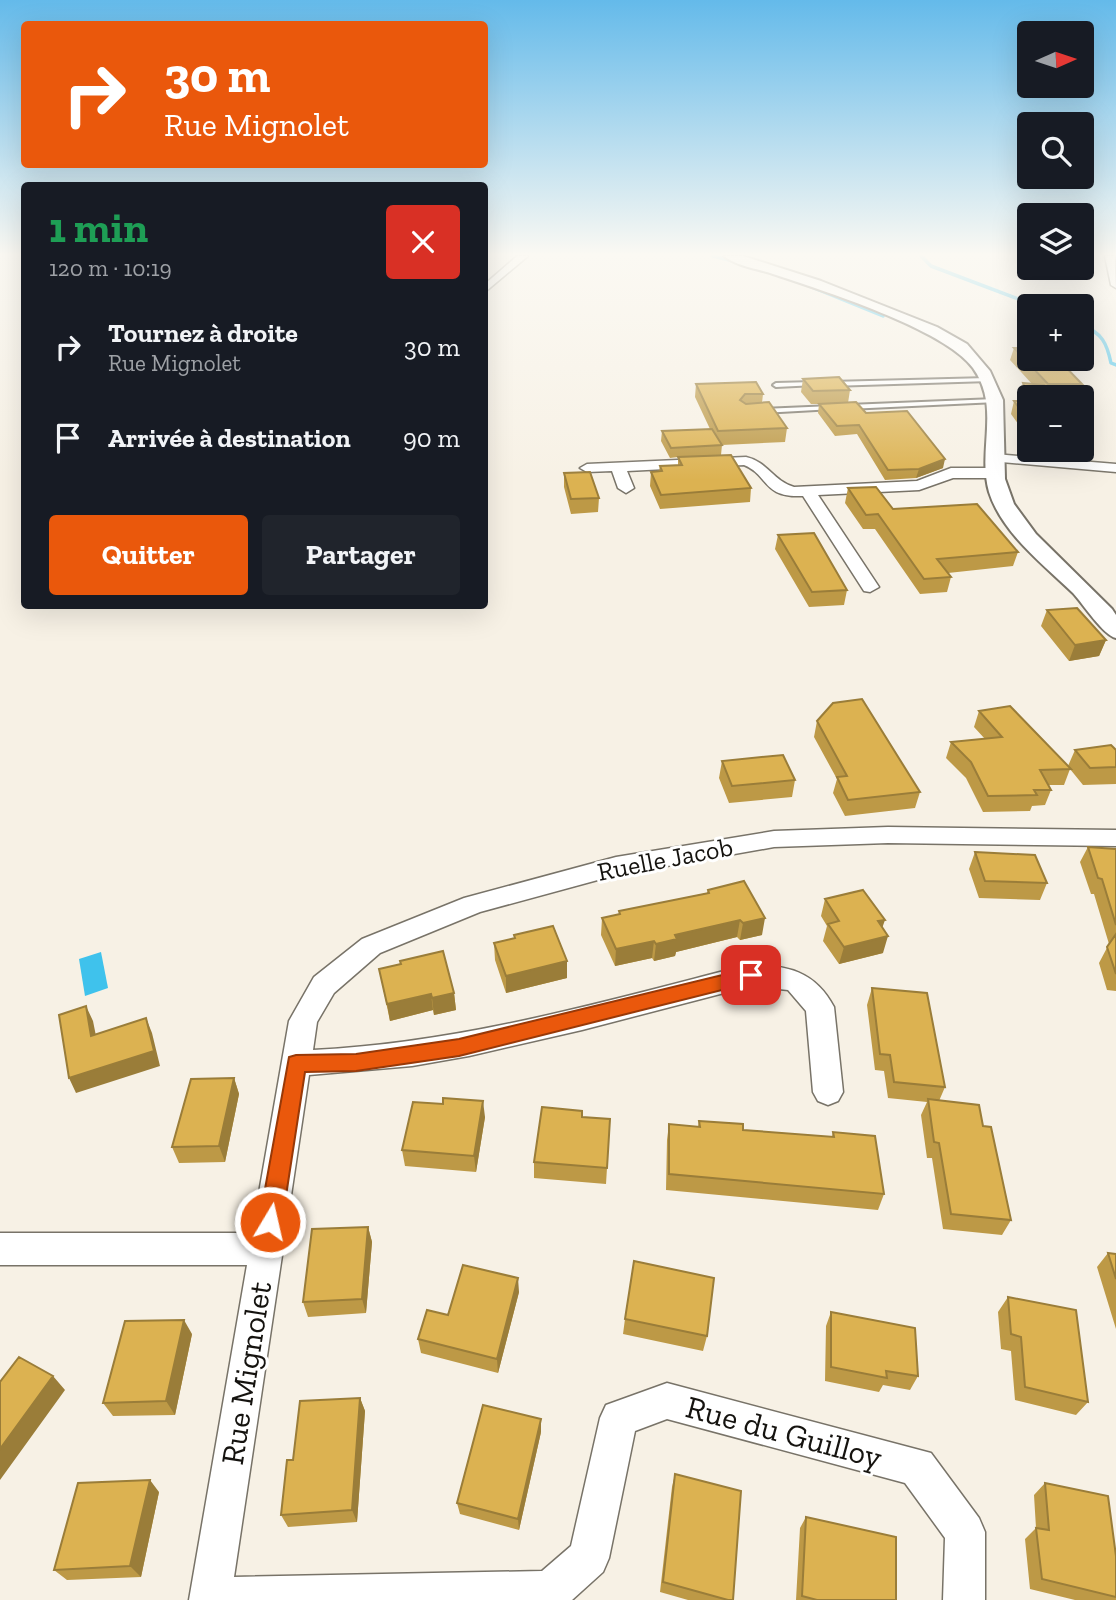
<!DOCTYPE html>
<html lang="fr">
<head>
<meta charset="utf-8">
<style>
  :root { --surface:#171b24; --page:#20242c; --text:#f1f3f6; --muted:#9ea1a6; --accent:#ea580c }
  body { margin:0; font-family:"Zilla Slab",serif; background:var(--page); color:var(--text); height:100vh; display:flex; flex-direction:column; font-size:26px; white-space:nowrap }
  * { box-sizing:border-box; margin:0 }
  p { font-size:23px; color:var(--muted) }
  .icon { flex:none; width:38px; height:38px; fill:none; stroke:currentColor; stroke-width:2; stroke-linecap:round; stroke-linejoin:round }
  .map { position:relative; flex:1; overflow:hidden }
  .side { position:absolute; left:21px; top:182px; width:467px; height:427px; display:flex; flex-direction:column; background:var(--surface); border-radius:7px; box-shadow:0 7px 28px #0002 }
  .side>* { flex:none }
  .top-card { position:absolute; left:21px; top:21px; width:467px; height:147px; border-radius:7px; box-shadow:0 7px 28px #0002; background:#ea580c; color:#fff; overflow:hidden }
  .needle { width:46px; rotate:87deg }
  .controls { position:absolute; left:1017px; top:21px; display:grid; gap:14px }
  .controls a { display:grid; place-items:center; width:77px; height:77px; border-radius:7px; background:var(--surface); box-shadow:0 7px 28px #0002; font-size:35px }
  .pin { position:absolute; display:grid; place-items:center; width:60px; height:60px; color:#fff; margin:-30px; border-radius:14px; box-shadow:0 4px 10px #0006 }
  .me { position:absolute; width:77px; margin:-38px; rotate:9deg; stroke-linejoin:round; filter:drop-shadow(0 0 5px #0008) }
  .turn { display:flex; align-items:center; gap:24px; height:147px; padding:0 28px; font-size:32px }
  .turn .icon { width:91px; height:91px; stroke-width:2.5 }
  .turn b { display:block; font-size:49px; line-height:60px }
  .round { display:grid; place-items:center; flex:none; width:74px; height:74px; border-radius:7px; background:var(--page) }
  .headline { display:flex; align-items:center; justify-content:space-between; height:119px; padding:0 28px }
  h1 { font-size:42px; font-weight:700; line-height:52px; color:#1e9e55 }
  .action { display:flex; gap:14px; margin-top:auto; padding:14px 28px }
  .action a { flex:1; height:80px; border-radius:7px; background:var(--accent); color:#fff; font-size:28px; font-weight:700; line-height:80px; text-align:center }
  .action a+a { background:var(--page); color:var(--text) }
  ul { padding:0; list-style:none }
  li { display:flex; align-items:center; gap:21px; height:91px; padding:0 28px }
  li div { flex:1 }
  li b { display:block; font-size:26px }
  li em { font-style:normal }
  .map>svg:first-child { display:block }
  .water { fill:#3fc2ec }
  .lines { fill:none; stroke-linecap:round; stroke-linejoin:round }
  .stream { stroke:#3fc2ec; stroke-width:3.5 }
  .service-casing { stroke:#787368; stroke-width:4 }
  .minor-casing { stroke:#787368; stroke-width:3 }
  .tertiary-casing { stroke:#787368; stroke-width:4 }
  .service { fill:#fff; fill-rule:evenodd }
  .minor { fill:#fff; fill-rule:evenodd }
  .tertiary { fill:#fff; fill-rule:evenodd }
  .wall { fill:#bd9946 }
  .shaded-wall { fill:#9a7d39 }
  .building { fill:#dcb251; stroke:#9a7d39; stroke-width:2 }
  .route { fill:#ea580c; stroke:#983908; stroke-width:2 }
  .labels { text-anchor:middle; stroke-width:6; stroke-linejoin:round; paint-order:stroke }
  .street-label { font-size:26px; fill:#15130f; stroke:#fff }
  .near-street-label { font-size:32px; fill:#15130f; stroke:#fff }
</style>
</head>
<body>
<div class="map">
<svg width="1116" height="1600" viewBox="0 0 1116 1600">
  <rect width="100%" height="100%" fill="#f7f1e5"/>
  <path class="water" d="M101,952L108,988L85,996L79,959Z"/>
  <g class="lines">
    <path class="stream" d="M713,256L741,263
      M921,256L931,266L1037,306
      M809,286L883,316
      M1082,326C1102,332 1107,344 1111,363L1116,365"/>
    <defs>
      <path id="service" d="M988,378L990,379V381L830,386L827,384L830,382Z
        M814,382L817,384L816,385L776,387L773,385L776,383Z
        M995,399L998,401L997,402L848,409L845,407L848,405Z
        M832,406L834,407V409L760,413L757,411L760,409Z"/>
      <path id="minor" d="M517,256H528L485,292V284Z
        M1105,256H1115L1116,288L1111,285Z
        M995,454L1116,464V472L990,461L988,458L990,455Z
        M746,457C768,462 772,480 794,487L917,481L951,468H995L1003,473L995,478H953L919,490L818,495L879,587L870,592L864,591L803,496C762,498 769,475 744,465L627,471L634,488L626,493L618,488L612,471L587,472L580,468L587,464Z
        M888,827L1116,830V846L888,843L774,847L616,875L480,912L380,953L334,993L317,1022L313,1050C463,1043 606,1001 751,964C788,966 815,971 834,1007L843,1092L838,1101L828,1105L818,1101L813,1092L806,1011L788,990L751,986L582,1030L469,1056L412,1066L309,1075L234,1577L542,1571L571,1546L600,1418L606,1405L667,1383L931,1453L979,1518L985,1532V1600H943L945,1538L905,1483L667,1419L635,1431L609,1558L603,1572L572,1600H189L247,1265H0V1233H252L289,1021L314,977L362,939L464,898L616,857L774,831Z"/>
      <path id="tertiary" d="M724,256H743L821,281L937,327L967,344L990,371L1003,400L1005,479L1014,504L1036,534L1112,609L1116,615V638C1103,635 1084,605 1073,593C1043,564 1002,533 989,492C977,450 1001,407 973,368C945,329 821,290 773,274C759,269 736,266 724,256Z"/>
    </defs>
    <use href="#service" class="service-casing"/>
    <use href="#minor" class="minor-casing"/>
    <use href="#tertiary" class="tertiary-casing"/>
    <use href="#service" class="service"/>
    <use href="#minor" class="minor"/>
    <use href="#tertiary" class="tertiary"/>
  </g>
  <path class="wall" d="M1014,348L1082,384L1078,397H1029V439L1011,414L1014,401H1022L1020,396L1023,383L1032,384L1010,360Z
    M803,379L850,390L848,403L866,413L943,468L916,478L885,480L857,434L835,436L818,413L819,404H811L801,392Z
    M696,384L763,394L762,403L787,428L785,442L722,445L721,455L751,488L750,502L660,509L650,486L651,472L659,471L660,466L678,465V457L670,458L661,441L662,431L710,429L695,397Z
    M564,473L599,498L598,512L571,514L564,487Z
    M848,488L893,509L1018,552L1013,566L948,573L951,577L947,592L920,594L875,529H863L845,503Z
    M778,535L847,590L844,605L809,607L775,549Z
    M1047,610L1106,640L1099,656L1069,661L1041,626Z
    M979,711L1068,766L1075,750H1116V784L1083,785L1070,769L1064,785H1049L1051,790L1045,805L1032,806L1030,811L983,812L966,778L946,758L951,742L985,739L974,727Z
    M817,721L920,792L915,808L845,816L833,793L837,779L814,737Z
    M722,761L795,780L792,797L729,803L719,778Z
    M1088,847L1116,849V991L1107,990L1099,963L1109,944L1094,894H1091L1080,862Z
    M975,852L1047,883L1040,900L979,898L969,869Z
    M708,890L762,935L740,940L737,937L676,952L675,956L654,961L652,958L615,966L601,935L602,918L619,914V911L707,893Z
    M825,899L882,927L883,953L839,964L823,941L827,926L821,916Z
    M514,935L567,978L506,993L495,960L494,943L514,938Z
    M379,969L454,993L456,1010L434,1015L433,1010L390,1021Z
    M872,988L945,1087L939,1101L983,1126L1011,1220L1002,1235L943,1229L932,1158H927L921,1115L927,1102L888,1098L884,1071L875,1070L867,1005Z
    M234,1078L239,1094L225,1162L179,1163L172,1147Z
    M443,1104L485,1117L476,1172L405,1166L402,1150Z
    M610,1119L606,1184L534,1178V1162Z
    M699,1121L743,1130L832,1137L833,1132L884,1194L878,1210L666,1190L667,1140L669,1124L698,1127Z
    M368,1227L372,1242L366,1313L308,1317L303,1302Z
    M1108,1253L1116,1254V1329L1097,1267Z
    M519,1292L498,1373L421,1353L418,1339L448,1315Z
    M1008,1297L1088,1402L1076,1415L1015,1400L1011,1351L1001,1349L998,1312Z
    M831,1312L918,1376L910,1390L883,1385L879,1392L825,1381L826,1326Z
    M625,1319L707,1336L703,1351L623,1334Z
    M192,1334L175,1415L113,1416L103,1403Z
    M360,1398L365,1411L357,1522L288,1527L281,1515L293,1460Z
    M541,1432L519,1530L460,1514L457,1503Z
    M675,1474L733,1600H688L660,1592L672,1487Z
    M1045,1483L1116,1556V1600H1075L1030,1589L1025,1539L1036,1528L1034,1495Z
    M159,1492L141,1577L67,1580L54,1570Z
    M806,1517L896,1600H796L800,1528Z"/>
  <path class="shaded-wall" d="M945,459L943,468L916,478L919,469Z
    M1106,640L1099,656L1069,661L1075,645Z
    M765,918L762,935L740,940L743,923Z
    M740,920L737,937L676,952L675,956L654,961L656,944L675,935Z
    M885,920L879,937L878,921Z
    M888,936L883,953L839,964L844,947Z
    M654,941L652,958L615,966L616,949Z
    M567,961V978L506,993V976Z
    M454,993L456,1010L434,1015L432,998Z
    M431,994L433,1010L390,1021L387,1004Z
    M86,1006L93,1021L99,1051L91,1036Z
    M146,1018L152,1033L160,1066L76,1093L69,1078Z
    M234,1078L239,1094L225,1162L219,1146Z
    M483,1101L485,1117L476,1172L474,1156Z
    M368,1227L372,1242L366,1313L362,1299Z
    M518,1278L519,1292L498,1373L497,1359Z
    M184,1320L192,1334L175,1415L166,1401Z
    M53,1376L65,1390L0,1480V1449Z
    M360,1398L365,1411L357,1522L352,1510Z
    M541,1419V1432L519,1530L518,1519Z
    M150,1480L159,1492L141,1577L130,1566Z"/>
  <path class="building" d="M1014,348H1029V359H1058L1082,384H1048Z
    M839,377L850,390L813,391L803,379Z
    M756,382L763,394H745L740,400L746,404L769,402L787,428L718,431L696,384Z
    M1023,383L1044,385L1054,397H1029V399Z
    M1014,401H1029V422Z
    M856,402L866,413L907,411L945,459L919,469L888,470L859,425L837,426L819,404Z
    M712,429L722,445L671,448L662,431Z
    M731,455L751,488L661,495L651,472L662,471L660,466L682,465L678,457Z
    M590,472L599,498L571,499L564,473Z
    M876,487L893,509L977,504L1018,552L937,559L951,577L924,579L878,514L866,515L848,488Z
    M814,533L847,590L812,592L778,535Z
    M1077,608L1106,640L1075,645L1047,610Z
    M862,699L920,792L848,800L837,777L847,776L817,721L833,703Z
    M1010,706L1071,769L1040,770L1051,790H1034L1037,795L988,796L971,762L951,742L1002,737L979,711Z
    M1111,745L1116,750V767L1090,768L1075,750Z
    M783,755L795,780L732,786L722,761Z
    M1088,847L1116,849V925L1102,879L1098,878Z
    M975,852L1035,855L1047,883L985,881Z
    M744,881L765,918L743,923L740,920L675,935L677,939L656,944L654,941L616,949L602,918L620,914L619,911L709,893L708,890Z
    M863,890L885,920L878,921L888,936L844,947L828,924L839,921L825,899Z
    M553,926L567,961L506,976L494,943L515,938L514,935Z
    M1116,934V974L1107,947Z
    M443,951L454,993L432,998L431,994L387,1004L379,969L401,964L400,961Z
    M872,988L927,993L945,1087L894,1082L890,1055L880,1054Z
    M86,1006L91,1036L146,1018L154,1051L69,1078L59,1015Z
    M234,1078L219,1146L172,1147L191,1079Z
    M443,1098L483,1101L474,1156L402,1150L413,1102L443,1104Z
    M928,1099L979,1105L983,1126L991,1127L1011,1220L951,1214L939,1143L934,1142Z
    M542,1107L582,1111V1117L610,1119L607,1168L534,1162Z
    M699,1121L743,1124V1130L834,1137L833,1132L875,1136L884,1194L669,1174V1124L700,1127Z
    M368,1227L362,1299L303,1302L312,1229Z
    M1108,1253L1116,1254V1279Z
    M634,1261L714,1278L707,1336L625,1319Z
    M463,1265L518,1278L497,1359L418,1339L427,1310L448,1315Z
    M1008,1297L1076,1310L1088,1402L1025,1387L1021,1337L1011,1334Z
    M831,1312L915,1328L918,1376L886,1371L887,1378L831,1367Z
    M184,1320L166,1401L103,1403L125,1321Z
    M19,1357L53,1376L0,1449V1382Z
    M360,1398L352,1510L281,1515L287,1460H293L300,1401Z
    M483,1405L541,1419L518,1519L457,1503Z
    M675,1474L741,1491L733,1600H728L663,1582Z
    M150,1480L130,1566L54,1570L78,1483Z
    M1045,1483L1108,1496L1116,1556V1597L1042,1579L1036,1528L1049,1530Z
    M806,1517L896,1537V1600H817L802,1596Z"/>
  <linearGradient id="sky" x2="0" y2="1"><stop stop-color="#64baea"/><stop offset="0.53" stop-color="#fbf9f3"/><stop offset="1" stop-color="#fbf9f3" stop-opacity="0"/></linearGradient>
  <rect width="1116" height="480" fill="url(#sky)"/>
  <path class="route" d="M751,968L758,970L761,975L758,981L459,1056L356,1071L305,1072L282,1222L278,1230L270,1233L262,1230L259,1222L289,1057L296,1055L356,1054L459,1039Z"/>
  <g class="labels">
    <g class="street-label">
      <text transform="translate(665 859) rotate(-11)" y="9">Ruelle Jacob</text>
    </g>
    <g class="near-street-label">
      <text transform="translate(246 1373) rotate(-81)" y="11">Rue Mignolet</text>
      <text transform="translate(784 1432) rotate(15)" y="11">Rue du Guilloy</text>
    </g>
  </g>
</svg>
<div class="controls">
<a><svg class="needle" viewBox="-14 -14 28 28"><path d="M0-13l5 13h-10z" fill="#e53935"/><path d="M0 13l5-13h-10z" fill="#9ea1a6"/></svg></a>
<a><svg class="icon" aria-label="search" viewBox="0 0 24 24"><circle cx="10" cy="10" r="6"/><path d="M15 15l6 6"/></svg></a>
<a><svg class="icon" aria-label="layers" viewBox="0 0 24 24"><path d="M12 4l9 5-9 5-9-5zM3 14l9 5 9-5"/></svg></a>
<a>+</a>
<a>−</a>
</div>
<div class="pin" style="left:751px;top:975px;background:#d93025"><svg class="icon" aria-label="arrive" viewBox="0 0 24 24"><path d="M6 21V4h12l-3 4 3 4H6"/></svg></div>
<svg class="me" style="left:270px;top:1222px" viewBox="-20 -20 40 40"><circle r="17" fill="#ea580c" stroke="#fff" stroke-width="3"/><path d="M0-11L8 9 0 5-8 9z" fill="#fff"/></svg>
<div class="top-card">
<div class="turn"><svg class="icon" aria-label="right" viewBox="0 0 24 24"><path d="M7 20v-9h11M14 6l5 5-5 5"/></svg><div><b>30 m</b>Rue Mignolet</div></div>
</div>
<section class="side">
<div class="headline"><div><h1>1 min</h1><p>120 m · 10:19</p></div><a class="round" style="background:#d93025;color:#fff"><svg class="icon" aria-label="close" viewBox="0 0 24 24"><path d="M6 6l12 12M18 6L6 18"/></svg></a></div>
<ul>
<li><svg class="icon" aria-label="right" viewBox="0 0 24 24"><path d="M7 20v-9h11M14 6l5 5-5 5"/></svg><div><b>Tournez à droite</b><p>Rue Mignolet</p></div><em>30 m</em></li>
<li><svg class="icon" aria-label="arrive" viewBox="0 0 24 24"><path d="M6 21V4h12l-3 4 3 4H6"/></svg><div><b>Arrivée à destination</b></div><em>90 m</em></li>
</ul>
<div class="action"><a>Quitter</a><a>Partager</a></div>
</section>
</div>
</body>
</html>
